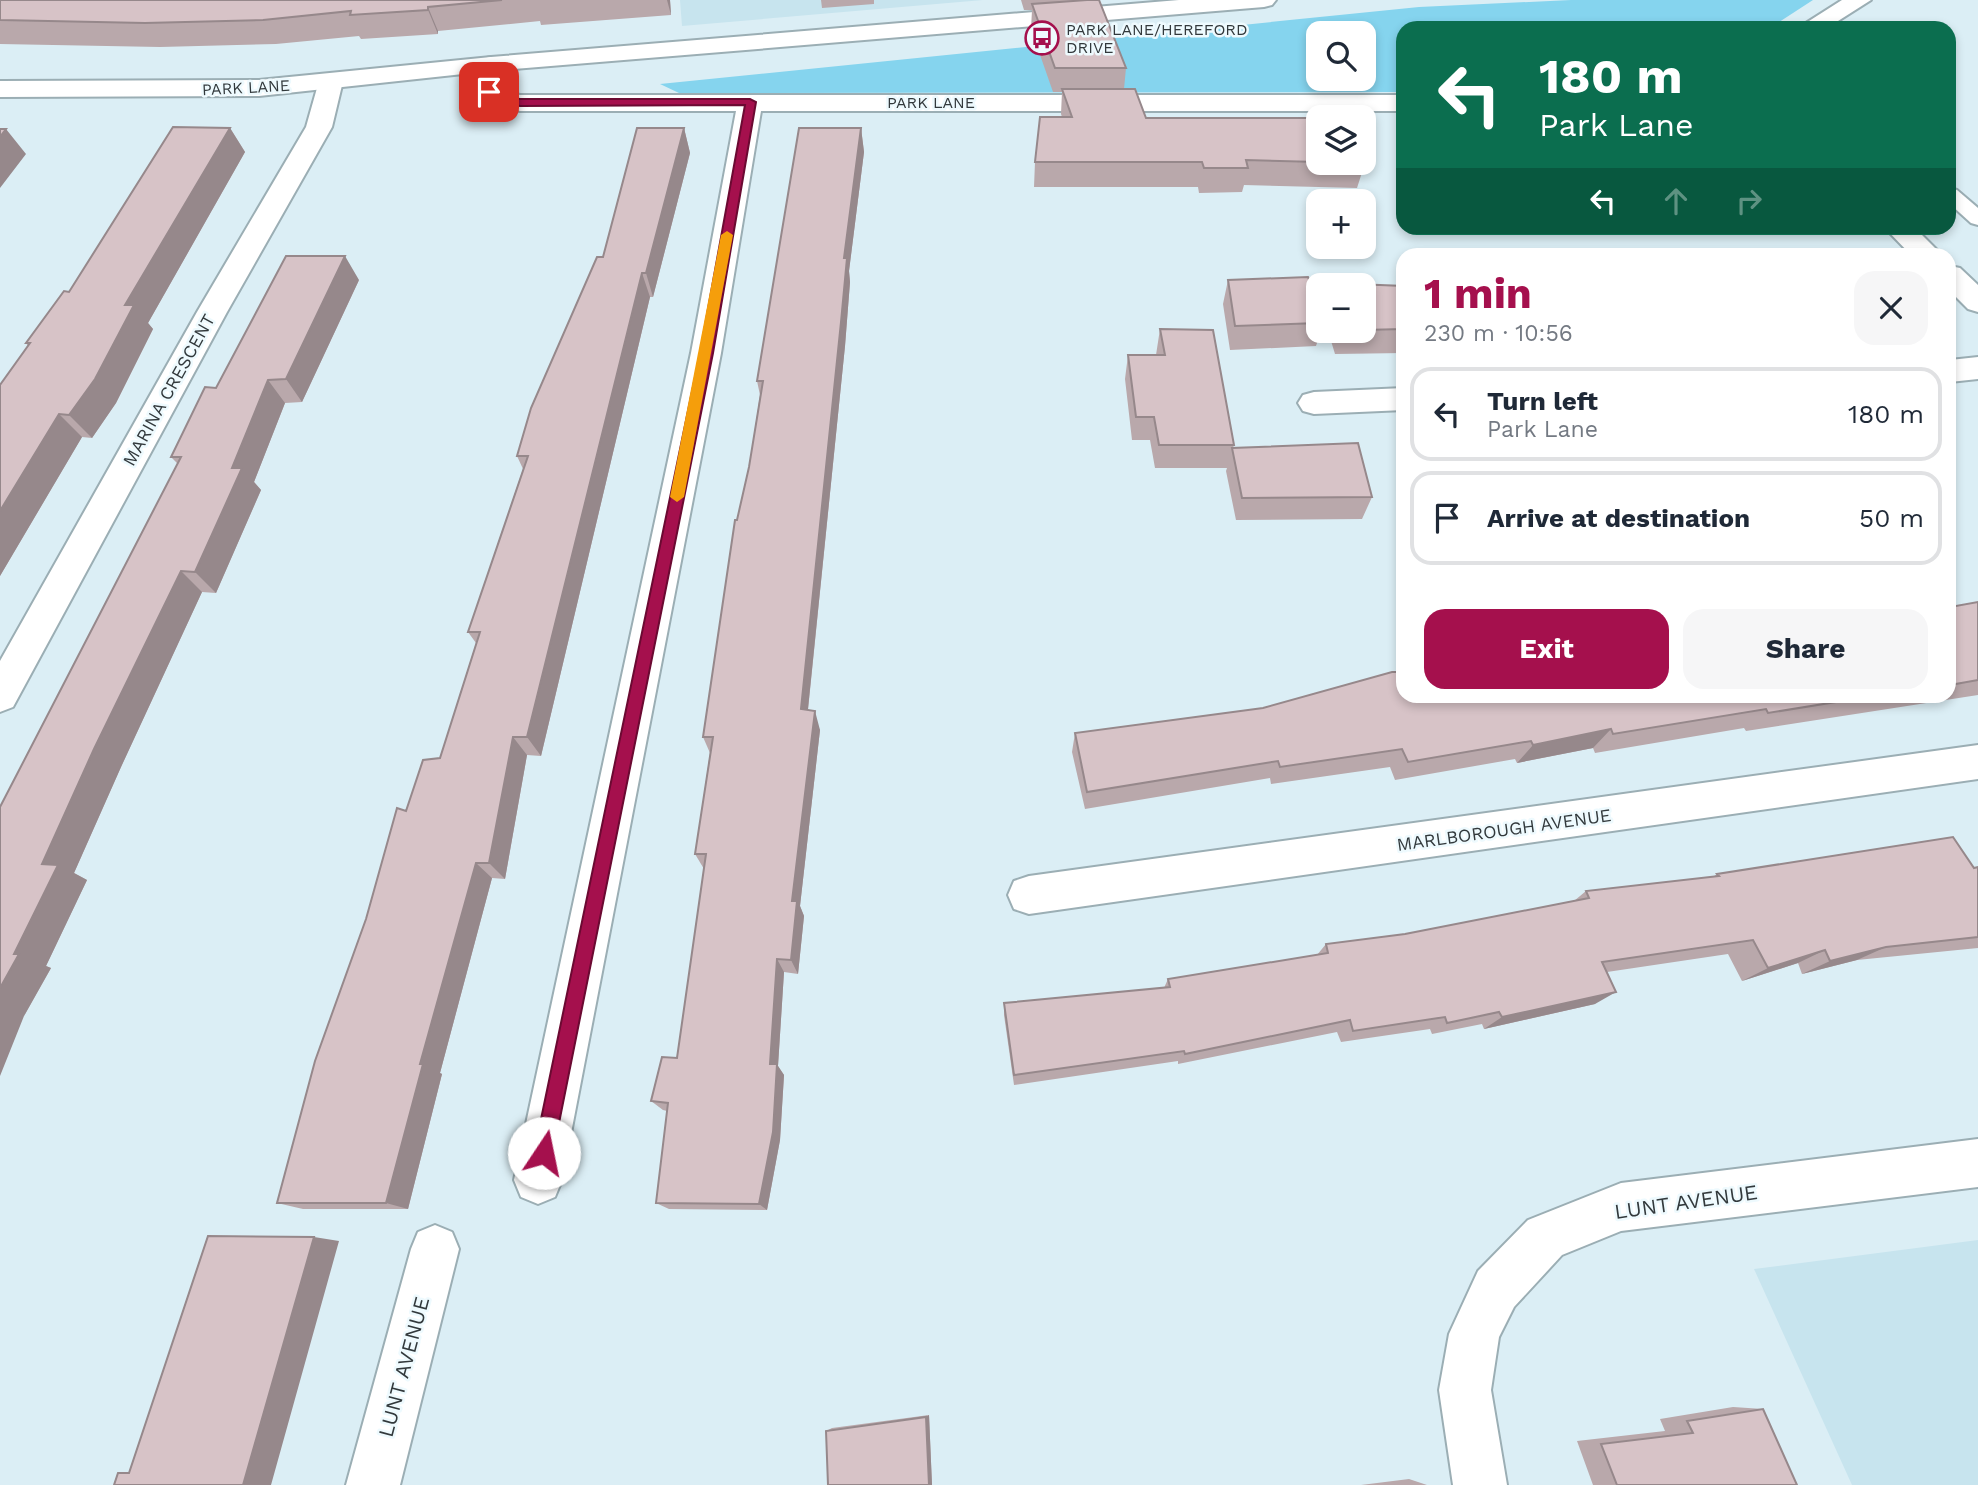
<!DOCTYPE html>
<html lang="en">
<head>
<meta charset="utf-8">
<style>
  :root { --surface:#fff; --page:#f6f6f7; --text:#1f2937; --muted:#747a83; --line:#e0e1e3; --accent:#a5104d }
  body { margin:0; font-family:"Work Sans",sans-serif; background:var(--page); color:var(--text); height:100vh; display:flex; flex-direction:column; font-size:26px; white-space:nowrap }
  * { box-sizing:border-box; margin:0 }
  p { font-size:23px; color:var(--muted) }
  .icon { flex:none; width:38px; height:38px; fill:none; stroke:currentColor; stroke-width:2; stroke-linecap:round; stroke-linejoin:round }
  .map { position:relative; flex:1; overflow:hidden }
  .sheet { position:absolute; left:1396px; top:248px; width:560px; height:455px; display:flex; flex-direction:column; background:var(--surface); border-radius:21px; box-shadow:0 4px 10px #0003 }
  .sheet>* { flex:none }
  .guide { position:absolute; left:1396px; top:21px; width:560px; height:214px; border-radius:21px; box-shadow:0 4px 10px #0003; background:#0b6e4f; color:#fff; overflow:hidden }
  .tools { position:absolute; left:1306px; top:21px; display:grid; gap:14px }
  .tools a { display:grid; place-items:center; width:70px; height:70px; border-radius:14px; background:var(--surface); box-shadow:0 4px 10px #0003; font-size:35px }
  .pin { position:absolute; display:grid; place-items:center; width:60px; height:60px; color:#fff; margin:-30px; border-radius:14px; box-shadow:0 4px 10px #0006 }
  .me { position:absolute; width:77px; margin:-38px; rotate:11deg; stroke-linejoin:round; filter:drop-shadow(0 0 5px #0008) }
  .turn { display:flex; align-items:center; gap:24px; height:147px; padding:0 28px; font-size:32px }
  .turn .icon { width:91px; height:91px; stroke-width:2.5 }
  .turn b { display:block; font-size:49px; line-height:60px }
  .lanes { display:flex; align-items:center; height:66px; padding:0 28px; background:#0003; justify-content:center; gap:35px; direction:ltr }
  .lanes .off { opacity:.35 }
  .round { display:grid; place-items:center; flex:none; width:74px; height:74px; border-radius:21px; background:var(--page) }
  .head { display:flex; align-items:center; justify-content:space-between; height:119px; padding:0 28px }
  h1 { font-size:42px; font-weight:700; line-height:52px; color:var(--accent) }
  .cta { display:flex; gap:14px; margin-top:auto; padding:14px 28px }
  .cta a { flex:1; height:80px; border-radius:21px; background:var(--accent); color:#fff; font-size:28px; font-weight:700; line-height:80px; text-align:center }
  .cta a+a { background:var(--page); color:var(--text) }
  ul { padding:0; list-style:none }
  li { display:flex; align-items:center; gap:21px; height:94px; margin:0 14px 10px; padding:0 14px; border:4px solid var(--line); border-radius:21px }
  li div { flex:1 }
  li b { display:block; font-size:26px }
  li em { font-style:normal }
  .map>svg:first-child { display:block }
  .built { fill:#c7e4ee }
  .green { fill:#85d4ee; fill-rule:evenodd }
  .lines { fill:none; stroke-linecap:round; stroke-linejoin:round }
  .service-casing { stroke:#9baeb4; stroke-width:4 }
  .minor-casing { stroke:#9baeb4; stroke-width:4 }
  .tertiary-casing { stroke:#9baeb4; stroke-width:4 }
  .service { fill:#fff; fill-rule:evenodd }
  .minor { fill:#fff; fill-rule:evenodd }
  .tertiary { fill:#fff; fill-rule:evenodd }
  .wall { fill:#b9a8ab }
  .shaded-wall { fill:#96888b }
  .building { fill:#d7c3c7; stroke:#96888b; stroke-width:2 }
  .route { fill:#a5104d; stroke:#6b0a32; stroke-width:2 }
  .slow { fill:#f59e0b }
  .labels { text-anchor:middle; stroke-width:5; stroke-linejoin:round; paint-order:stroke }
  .far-poi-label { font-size:16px; fill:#32393c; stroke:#eefafe; text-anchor:start }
  .far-street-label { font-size:16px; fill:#32393c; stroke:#eefafe }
  .street-label { font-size:18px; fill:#32393c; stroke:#eefafe }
  .near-street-label { font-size:21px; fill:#32393c; stroke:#eefafe }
</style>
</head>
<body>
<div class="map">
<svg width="1978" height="1485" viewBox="0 0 1978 1485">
  <rect width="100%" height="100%" fill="#dbeef5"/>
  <path class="built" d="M680,0H983L682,26Z
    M1978,1240V1485H1852L1754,1269Z"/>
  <path class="green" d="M1571,0H1813L1770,28H1404L1403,92L679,93L660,84L1419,7ZM1318,33H1363V79H1318Z"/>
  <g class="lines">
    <defs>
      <path id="service" d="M1950,188L1957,190L1978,208V225L1971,223L1950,204Z"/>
      <path id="minor" d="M1842,0H1871L1827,28H1798Z
        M491,57L500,59L503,64L502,91L520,95H1404V111H761L721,353L562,1180L555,1197L538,1204L521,1197L514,1180L691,353L736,111H520L483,101L476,92L479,64L482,59Z
        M331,74L340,76L343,81L332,127L227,312L13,707L0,712V661L197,312L306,127L319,81L322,76Z
        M1885,228H1915L1943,256H1912Z
        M1950,266L1960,268L1978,285V312L1968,309L1950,291Z
        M1978,357V379L1950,382V360Z
        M1404,388V410L1314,414L1303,411L1298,403L1303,395L1314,392Z
        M1978,745V779L1029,914L1014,909L1008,895L1014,881L1029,876Z
        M1978,1139V1187L1621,1231L1562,1255L1514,1307L1499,1337L1491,1390L1507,1485H1453L1439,1390L1449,1334L1478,1271L1528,1220L1621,1183Z
        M435,1225L452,1232L459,1249L400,1485H346L411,1249L418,1232Z"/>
      <path id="tertiary" d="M1179,0H1276L1272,5L1264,7L491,71L259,96L0,97V81L259,80L491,57Z"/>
    </defs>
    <use href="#service" class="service-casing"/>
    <use href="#minor" class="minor-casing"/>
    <use href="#tertiary" class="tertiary-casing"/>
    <use href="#service" class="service"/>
    <use href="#minor" class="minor"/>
    <use href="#tertiary" class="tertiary"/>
  </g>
  <path class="wall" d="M0,0H670L671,15L541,25L540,21L438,31V34L361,39L359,36L276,44L160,47L0,44Z
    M821,0H874V4L822,8Z
    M1021,0H1099L1126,68L1124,89L1146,118H1318V163H1365L1357,188L1244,185L1242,192L1199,193L1198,187H1034L1035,162L1062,117L1061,114L1062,92H1053L1031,29L1032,10H1024Z
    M230,128L245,152L148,323L153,329L116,403L92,438L82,437L0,576V385L28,346L26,343L69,292Z
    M684,128L690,153L653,297H650L541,756L527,755L505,879L492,878L440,1073L442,1074L408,1209H303L277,1203L406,811L440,758L476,643L468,632L523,469L517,456L603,257Z
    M861,128L864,152L849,271L850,282L845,346L808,710L820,730L800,906L804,916L798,974L784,972L778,1066L784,1075L780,1140L767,1210L669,1209L656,1203L667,1111L663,1110L651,1101L677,1058L704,869L695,854L710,753L703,737L737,520L749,467L760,395L757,381Z
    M359,280L302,402L285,403L254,482L261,490L216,593L202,592L121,767L74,873L87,880L46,966L51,968L24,1016L178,464L171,457L216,388Z
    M1228,280L1318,304V331H1321L1316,346L1230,350L1223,304Z
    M1330,283L1404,286V353L1335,354L1328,331H1363V285H1329Z
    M1160,329L1234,445L1233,448L1372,497L1362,519L1236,520L1226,471L1227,468H1155L1150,440H1132L1125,379L1128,355H1156Z
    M1978,602V695L1746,731L1744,728L1595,753L1593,748L1517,763L1515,759L1395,780L1390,767L1271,784L1270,778L1085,809L1072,752L1075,733L1404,696H1950V607Z
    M1978,867V948L1857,960L1802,974L1798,963L1742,981L1728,954L1607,972L1595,1004L1484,1029L1482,1024L1432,1034L1430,1029L1341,1042L1337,1032L1178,1064V1061L1014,1085L1004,1015V1003L1164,988L1168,979L1317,955L1326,944L1405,934L1574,901L1586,891L1713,877L1717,874Z
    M1733,1407L1763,1409L1797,1485H1593L1577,1441L1665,1431L1660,1419Z
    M929,1415L932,1485H828L826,1431L832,1428Z
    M1409,1479L1427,1485H1361Z"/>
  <path class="shaded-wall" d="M667,0H670L671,15Z
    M428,7L438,31V34L428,10Z
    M230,128L245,152L148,323L153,329L116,403L92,438L69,415L125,305Z
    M684,128L690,153L653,297L646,273Z
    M861,128L864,152L849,271L850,282L845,346L806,728L801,709L844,258Z
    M6,129L26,154L0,188V137Z
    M345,256L359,280L302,402L286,379Z
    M642,273L650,297L541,756L527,737Z
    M268,380L285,403L254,482L261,490L216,593L195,572L232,468Z
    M59,414L82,437L0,576V511Z
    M181,571L202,592L121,767L74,873L87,880L46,966L51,968L24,1016L0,1076V988L14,954L42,864L94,749Z
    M815,711L820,730L800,906L804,916L798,974L791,960L792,901Z
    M1611,729L1593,748L1517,763L1533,745Z
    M513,737L527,755L505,879L489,863Z
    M476,863L492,878L440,1073L442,1074L408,1209L386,1203L420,1064Z
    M1886,947L1857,960L1802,974L1830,961Z
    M1825,950L1798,963L1742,981L1768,968Z
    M777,959L784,972L778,1066L784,1075L780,1140L767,1210L759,1204L770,1064Z
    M1616,992L1595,1004L1484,1029L1502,1017Z
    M314,1237L339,1241L271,1485H243Z
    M929,1415L932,1485H929L926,1417Z"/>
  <path class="building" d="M0,0H502L428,7V10L350,15L351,11L263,20L145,23L0,20Z
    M1087,0H1099L1126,68H1055L1032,4Z
    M1062,89H1135L1146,118H1318V162L1246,160L1248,168H1204L1202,162H1035L1040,117H1072Z
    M173,127L230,128L125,305H134L95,379L69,415L59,414L0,511V385L30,343H26L64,291L69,292Z
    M637,128H684L646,273H642L527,737H513L489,863H476L420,1064H423L386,1203H277L315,1061L366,919L397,808L406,811L423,760L440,758L480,632H468L528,456H517L531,408L597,257H603Z
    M799,128H861L844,258H847L841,322L801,709L815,711L792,901H797L791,960L777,959L770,1064H777L773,1132L759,1204L656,1203L668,1103L651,1101L662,1057L677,1058L706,854H695L713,737H703L735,520H737L749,467L763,381H757Z
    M0,129H6L0,137Z
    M286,256H345L286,379L268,380L232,468H242L195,572L181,571L94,749L42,864L58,865L14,954H19L0,988V807L181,457H171L205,387L216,388Z
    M1308,277L1318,304V323L1235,326L1228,280Z
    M1330,283L1404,286V329L1363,330V285H1330Z
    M1160,329L1213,330L1234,445H1159L1154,417H1136L1128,355H1165Z
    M1358,443L1372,497L1242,498L1232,448Z
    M1978,602V680L1950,685V607Z
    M1392,672H1404V696H1873L1768,713L1766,709L1613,734L1611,729L1533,745L1531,741L1408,762L1402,749L1280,767L1278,761L1087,792L1075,733L1263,708Z
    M1953,837L1974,868L1978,867V937L1886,947L1830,961L1825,950L1768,968L1753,940L1602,962L1616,992L1502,1017L1499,1012L1447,1023L1445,1017L1353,1031L1350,1020L1185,1054L1184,1051L1014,1075L1004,1003L1170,987L1168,979L1328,953L1326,944L1405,934L1589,898L1586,891L1719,876L1717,874Z
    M208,1236L314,1237L243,1485H114L118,1473H129Z
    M1763,1409L1797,1485H1617L1601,1444L1693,1433L1687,1421Z
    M926,1417L929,1485H828L826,1431Z"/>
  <path class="route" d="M489,89L502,96L520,99H750L756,102L713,353L553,1153L551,1160L544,1163L537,1160L534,1153L700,353L745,105L520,106L495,101L484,92Z"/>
  <path class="slow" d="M727,231L733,235L684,497L677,502L670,497L721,235Z"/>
  <defs>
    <symbol id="bus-ring" viewBox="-11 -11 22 22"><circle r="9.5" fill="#eefafe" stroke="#a5104d" stroke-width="1.5"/><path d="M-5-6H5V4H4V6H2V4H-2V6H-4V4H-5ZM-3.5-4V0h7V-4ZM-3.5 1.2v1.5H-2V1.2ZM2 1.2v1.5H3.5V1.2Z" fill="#a5104d"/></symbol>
  </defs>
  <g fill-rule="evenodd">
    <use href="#bus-ring" x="1023" y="19" width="38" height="38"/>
  </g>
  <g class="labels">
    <g class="far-poi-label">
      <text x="1066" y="35">PARK LANE/HEREFORD<tspan x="1066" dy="18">DRIVE</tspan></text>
    </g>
    <g class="far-street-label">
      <text transform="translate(246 87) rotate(-3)" y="6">PARK LANE</text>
      <text x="931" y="108">PARK LANE</text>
    </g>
    <g class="street-label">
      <text transform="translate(169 390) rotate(-61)" y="6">MARINA CRESCENT</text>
      <text transform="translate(1504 830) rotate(-8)" y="6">MARLBOROUGH AVENUE</text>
    </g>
    <g class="near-street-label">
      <text transform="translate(1686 1202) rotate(-8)" y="7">LUNT AVENUE</text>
      <text transform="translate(404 1367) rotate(-75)" y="7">LUNT AVENUE</text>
    </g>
  </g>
</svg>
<div class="tools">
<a><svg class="icon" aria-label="search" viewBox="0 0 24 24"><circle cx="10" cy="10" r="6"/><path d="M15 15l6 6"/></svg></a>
<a><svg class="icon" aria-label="layers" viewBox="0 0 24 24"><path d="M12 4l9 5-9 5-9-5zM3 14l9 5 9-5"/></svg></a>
<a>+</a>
<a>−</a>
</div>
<div class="pin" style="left:489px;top:92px;background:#d93025"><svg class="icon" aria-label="arrive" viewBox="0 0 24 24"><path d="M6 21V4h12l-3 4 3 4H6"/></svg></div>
<svg class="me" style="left:544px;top:1153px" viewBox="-20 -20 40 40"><circle r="19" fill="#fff"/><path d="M0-13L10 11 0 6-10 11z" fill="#a5104d"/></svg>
<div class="guide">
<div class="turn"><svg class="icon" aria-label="left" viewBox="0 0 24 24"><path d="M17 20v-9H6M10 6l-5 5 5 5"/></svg><div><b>180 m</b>Park Lane</div></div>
<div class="lanes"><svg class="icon" aria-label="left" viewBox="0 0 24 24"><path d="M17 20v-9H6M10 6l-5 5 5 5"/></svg><svg class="icon off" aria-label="ahead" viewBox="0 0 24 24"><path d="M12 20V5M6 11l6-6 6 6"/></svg><svg class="icon off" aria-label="right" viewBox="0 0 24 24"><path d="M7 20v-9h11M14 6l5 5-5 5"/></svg></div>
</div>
<section class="sheet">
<div class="head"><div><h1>1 min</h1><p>230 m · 10:56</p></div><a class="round"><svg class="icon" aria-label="close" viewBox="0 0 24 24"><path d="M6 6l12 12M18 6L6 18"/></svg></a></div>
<ul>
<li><svg class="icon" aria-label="left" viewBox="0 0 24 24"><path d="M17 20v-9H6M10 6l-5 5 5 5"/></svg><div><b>Turn left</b><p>Park Lane</p></div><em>180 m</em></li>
<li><svg class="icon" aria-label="arrive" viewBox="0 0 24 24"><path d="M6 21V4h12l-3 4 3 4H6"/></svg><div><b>Arrive at destination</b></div><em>50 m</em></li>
</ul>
<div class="cta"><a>Exit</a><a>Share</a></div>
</section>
</div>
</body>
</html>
